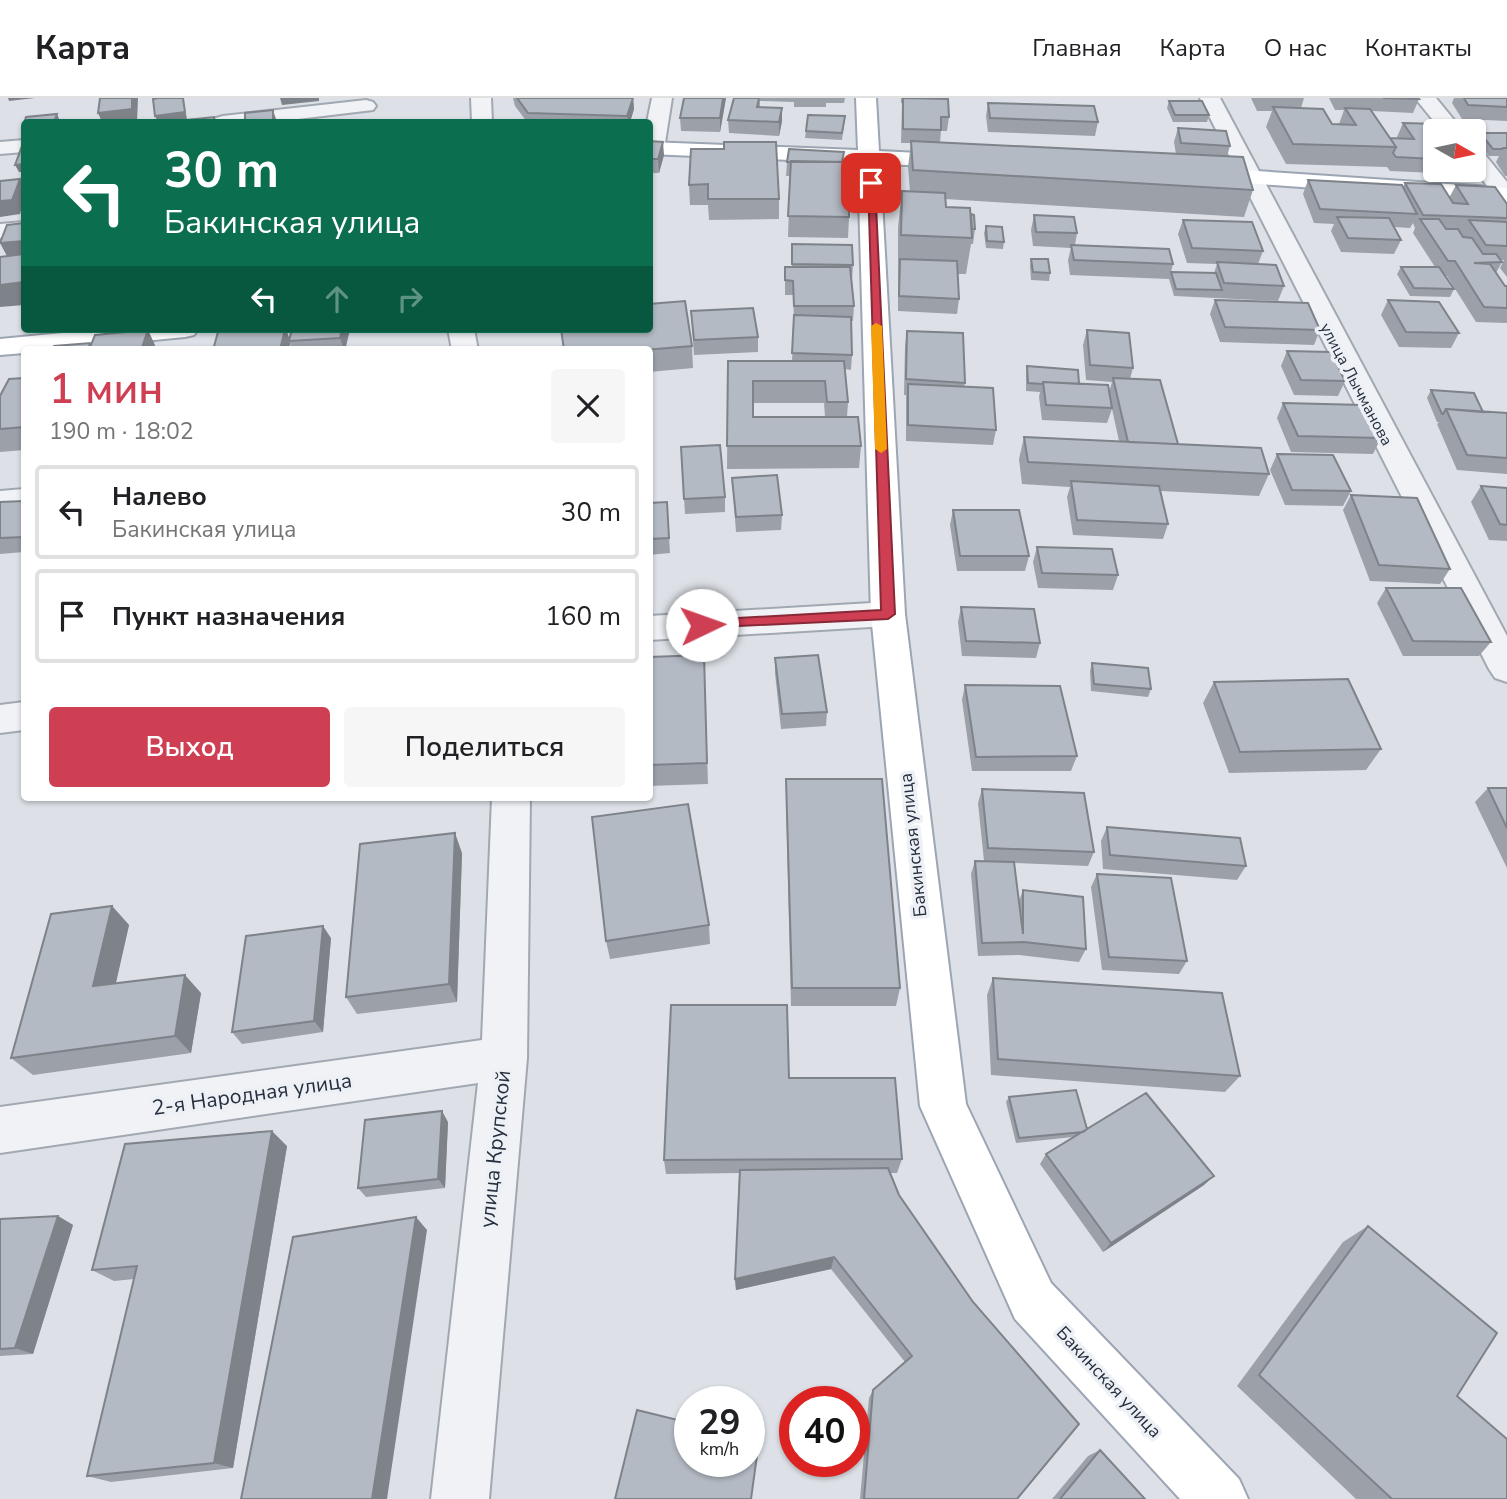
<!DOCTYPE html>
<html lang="ru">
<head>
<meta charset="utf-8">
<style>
  :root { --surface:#fff; --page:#f6f6f6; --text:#202124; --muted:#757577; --line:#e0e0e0; --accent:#cf3f53 }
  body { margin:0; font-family:"Nunito Sans",sans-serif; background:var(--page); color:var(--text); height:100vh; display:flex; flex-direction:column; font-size:26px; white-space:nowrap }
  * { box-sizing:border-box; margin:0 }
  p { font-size:23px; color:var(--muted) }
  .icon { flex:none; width:38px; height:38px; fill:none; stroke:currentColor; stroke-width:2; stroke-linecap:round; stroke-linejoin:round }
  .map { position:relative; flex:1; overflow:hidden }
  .details { position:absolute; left:21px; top:248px; width:632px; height:455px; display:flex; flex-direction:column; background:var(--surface); border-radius:7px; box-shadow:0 2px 5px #0004 }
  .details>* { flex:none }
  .guide { position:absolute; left:21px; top:21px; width:632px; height:214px; border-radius:7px; box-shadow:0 2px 5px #0004; background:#0b6e4f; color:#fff; overflow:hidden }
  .needle { width:46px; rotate:99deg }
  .tools { position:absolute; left:1423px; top:21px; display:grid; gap:14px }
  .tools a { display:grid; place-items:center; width:63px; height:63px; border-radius:7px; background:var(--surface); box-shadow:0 2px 5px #0004; font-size:35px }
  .speed { position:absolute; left:674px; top:1288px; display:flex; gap:14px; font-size:35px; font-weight:700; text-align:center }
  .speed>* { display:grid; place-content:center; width:91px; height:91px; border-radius:50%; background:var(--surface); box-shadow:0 2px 5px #0004; line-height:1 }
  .speed small { font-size:18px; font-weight:400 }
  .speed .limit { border:10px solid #d22; background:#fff; color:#111 }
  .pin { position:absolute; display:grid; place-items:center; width:60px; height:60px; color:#fff; margin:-30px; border-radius:14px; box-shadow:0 4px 10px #0006 }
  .me { position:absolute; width:77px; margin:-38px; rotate:87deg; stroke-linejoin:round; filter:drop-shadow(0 0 5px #0008) }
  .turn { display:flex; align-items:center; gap:24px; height:147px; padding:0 28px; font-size:32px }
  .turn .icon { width:91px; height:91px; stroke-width:2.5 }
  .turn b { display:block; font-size:49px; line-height:60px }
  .lanes { display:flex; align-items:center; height:66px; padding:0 28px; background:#0003; justify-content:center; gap:35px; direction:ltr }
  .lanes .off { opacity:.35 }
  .round { display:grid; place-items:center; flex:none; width:74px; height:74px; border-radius:7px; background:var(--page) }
  .summary { display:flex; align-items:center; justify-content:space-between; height:119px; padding:0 28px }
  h1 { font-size:42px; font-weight:600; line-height:52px; color:var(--accent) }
  .primary-button { display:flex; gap:14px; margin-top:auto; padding:14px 28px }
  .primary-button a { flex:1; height:80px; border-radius:7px; background:var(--accent); color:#fff; font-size:28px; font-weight:600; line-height:80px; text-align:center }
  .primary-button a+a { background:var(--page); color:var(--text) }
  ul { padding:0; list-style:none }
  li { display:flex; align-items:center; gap:21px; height:94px; margin:0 14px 10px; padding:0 14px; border:4px solid var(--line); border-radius:7px }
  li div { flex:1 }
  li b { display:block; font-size:26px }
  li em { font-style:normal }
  header { display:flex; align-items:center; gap:42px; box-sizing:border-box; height:98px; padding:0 35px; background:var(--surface); border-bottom:2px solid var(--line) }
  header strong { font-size:33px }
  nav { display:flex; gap:38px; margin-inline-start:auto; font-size:24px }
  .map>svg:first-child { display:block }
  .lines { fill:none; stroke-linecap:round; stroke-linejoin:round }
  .minor-casing { stroke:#a2a8b1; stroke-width:4 }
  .major-casing { stroke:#9ca5b3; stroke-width:4 }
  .minor { fill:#f0f2f6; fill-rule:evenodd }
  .major { fill:#fff; fill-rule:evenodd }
  .wall { fill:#9ba0a9; fill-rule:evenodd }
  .shaded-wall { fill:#7e8289 }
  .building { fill:#b4bac4; stroke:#7e8289; stroke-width:2 }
  .route { fill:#cf3f53; stroke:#872936; stroke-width:2 }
  .slow { fill:#f59e0b }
  .labels { text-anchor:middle; stroke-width:7; stroke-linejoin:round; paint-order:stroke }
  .far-street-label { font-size:16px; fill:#262f3e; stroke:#edf0f5 }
  .street-label { font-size:18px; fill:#262f3e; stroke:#edf0f5 }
  .near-street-label { font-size:21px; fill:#262f3e; stroke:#edf0f5 }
</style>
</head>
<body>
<header>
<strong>Карта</strong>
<nav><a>Главная</a><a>Карта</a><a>О нас</a><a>Контакты</a></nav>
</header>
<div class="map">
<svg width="1507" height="1401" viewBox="0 0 1507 1401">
  <rect width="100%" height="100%" fill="#dde1e7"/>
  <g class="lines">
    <defs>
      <path id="minor" d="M471,0H491L492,24H472Z
        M652,0H672L664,51L661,56H649L647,24Z
        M1200,0H1220L1507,538V584L1495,580L1489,571Z
        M1415,0H1436L1463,33H1442Z
        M366,2L373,4L376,8L373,12L273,24H213L216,20L223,18Z
        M24,42V54L0,56V44Z
        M1474,52L1482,53L1507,84V105L1499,103L1474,71Z
        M24,124V138L0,140V126Z
        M448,231H474L478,252H452Z
        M24,391V411L0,413V393Z
        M888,504L900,508L905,516L900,524L888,528L649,542V518Z
        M24,604V632L0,635V607Z
        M492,700H530L527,960L489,1401H431L478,985L0,1055V1009L482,942Z"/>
      <path id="major" d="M856,0H876L879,53L960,57L968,58L971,63L968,68L960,69L880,66L905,516L966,1006L1051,1185L1239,1381L1248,1401H1180L1015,1221L920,1008L871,516L858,65L649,56V44L858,52Z
        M1198,69L1507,90V104L1190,81L1187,76L1190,71Z
        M104,231H198L194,237L185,239L50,252H24V255L0,257V241Z"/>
    </defs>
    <use href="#minor" class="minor-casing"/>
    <use href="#major" class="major-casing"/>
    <use href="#minor" class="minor"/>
    <use href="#major" class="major"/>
  </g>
  <path class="wall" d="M513,0H633L634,11L630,24H527L515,8Z
    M684,0H726L720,34L681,33L680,20Z
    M734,0H845L844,5H826V9H794V4L760,3V9L782,23L779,38L729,35L728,22Z
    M901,0H946L949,19L947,33H941L940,45L1176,56L1174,44L1178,30L1230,48L1227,58L1253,92L1244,119L945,101L946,109L971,116L975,131L973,146H971L966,176H958L959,201L957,216L898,213V129L902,93L910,94L908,69L911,45H901L902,5H901Z
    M1251,0H1304L1301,10L1332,26H1339L1344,12H1335L1329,0H1418L1419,1L1413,15L1372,13L1390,40H1398L1397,39L1403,25L1435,33V72H1460L1458,76L1390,73L1387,69L1286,66L1266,29L1272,13H1257Z
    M1454,0H1507V23L1462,21L1452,5Z
    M1169,3L1209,17L1207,24H1173L1167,10Z
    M988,5L1098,24L1095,38L988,34L986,18Z
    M844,25L842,42L805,40L806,33Z
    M1480,35H1507V78H1505L1496,64L1499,58H1489L1477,42Z
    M649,43L664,57L659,75H649Z
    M691,51L779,101V121L709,122L708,107H690L689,87Z
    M787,64H843L849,119L848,140L788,139L790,78H786Z
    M1308,82L1403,89L1405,85L1449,100L1456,87L1507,106V179L1500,170L1504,162H1500L1502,164L1496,175L1505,188H1507V225L1476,224L1447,178H1445L1454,191L1450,199L1410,198L1397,176L1401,169H1435L1413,135L1415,130L1413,125L1410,130L1394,129L1401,142L1394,156L1341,154L1331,133L1334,126L1314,125L1303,96Z
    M1034,117L1077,135L1075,147L1173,166L1171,174L1214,175L1217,166L1187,165L1178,136L1183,122L1263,153L1258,166L1284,188L1278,203L1174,198L1169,181L1070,177L1068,162L1071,150L1033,148L1031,132Z
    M986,128L1004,144L1003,151L986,150L984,135Z
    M792,146L853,167L852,182L854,208L853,223H851L852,257L851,272L845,271L848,304L847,319L861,348L859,370L727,371L728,263H792L794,223L793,197H785V169H792ZM753,305H824L825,319H753Z
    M1031,161L1050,175L1049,183L1031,182L1030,168Z
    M1215,202L1320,232L1314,247L1220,244L1210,216Z
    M1388,202L1459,235L1451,250L1399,249L1381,217Z
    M691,213L758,239V254L694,257Z
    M257,231H286L289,240L350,231L345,252H292L290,246Z
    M1087,232L1133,270L1130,281L1178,346L1269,376L1259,398L1161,393L1168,426L1163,441L1073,437L1067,399L1070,389L1022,386L1019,361L1024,339L1119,343L1112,311L1107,325L1042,322L1039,299L1040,294L1026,293V276L1027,268L1079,286L1109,294L1112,284L1086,282L1083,247Z
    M907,233L965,285L964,289L996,332L993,347L906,343V297H904L905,248Z
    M692,248L693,270L649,274V252Z
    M1287,253L1345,283L1338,298L1294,297L1281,268Z
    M24,280V352L0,354V298Z
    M1431,292L1483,314L1507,315V376L1457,372L1437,326L1439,324H1437L1427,300Z
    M1283,305L1381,340L1373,356L1291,354L1277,320Z
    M681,349L725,399V414L685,416Z
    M1277,356L1351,393L1343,408L1285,407L1270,372Z
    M732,380L782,417L781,432L736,434Z
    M1481,388L1507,390V443L1489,442L1471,404Z
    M1351,397L1450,471L1440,486L1370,483L1343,412Z
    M24,403V454L0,456V404Z
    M667,404L670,455L649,457V405Z
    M953,412L1029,458L1025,473H957L950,427Z
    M1037,449L1118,477L1113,492L1038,490L1033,464Z
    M1386,490L1491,544L1479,558H1403L1377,505Z
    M961,509L1040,545L1036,560L962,558L958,524Z
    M704,557L708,686L649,688V559Z
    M775,560L827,614L826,628L781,631L775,575Z
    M1092,565L1151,591L1148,599L1091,593L1090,573Z
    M1214,584L1381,651L1366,672L1229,675L1203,605Z
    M965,587L1077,658L1071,673H972L962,602Z
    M786,681L900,890L896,908H791L786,701Z
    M1488,690H1507V770L1475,704Z
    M982,691L1094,754L1088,768L1014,765L1019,803L1023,792L1086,851L1079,864L1019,857L978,858L971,776L975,763H984L978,705Z
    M1107,729L1246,768L1237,782L1103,771L1101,743Z
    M462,755L457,904L357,916L346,899Z
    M1097,776L1187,863L1179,876L1102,872L1091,789Z
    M112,808L129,827L116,885L201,895L191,955L33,977L11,960Z
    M709,827L710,846L610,861L606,843Z
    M331,840L323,934L242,946L232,934Z
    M993,880L1240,978L1225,994L991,977L987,897Z
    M789,980L902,1061L897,1075H890L1017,1401H860L869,1300L873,1292L905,1264L831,1171L736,1192L735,1181L739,1075L666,1076L664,1062Z
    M1009,999L1087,1031L1204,1087L1103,1154L1040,1066L1046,1056L1073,1039L1016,1045L1006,1004Z
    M448,1024L445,1090L366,1099L358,1090Z
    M287,1048L233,1370L111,1384L87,1378L134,1181L114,1183L92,1172Z
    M58,1118L73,1127L33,1256L0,1258V1121Z
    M1368,1128L1457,1298L1507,1401H1356L1237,1288L1343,1144Z
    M1100,1352L1145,1401H1052L1088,1358Z"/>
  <path class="shaded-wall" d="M8,0H35L9,3Z
    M132,0H138L137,24H102L98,15Z
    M183,0L187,21L158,24L155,18Z
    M280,0H319V3L282,7Z
    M633,0L634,11L630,24H628L627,18Z
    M723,0H726L720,34V20Z
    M782,10V23L779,38V24Z
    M273,12L277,24H273Z
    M57,16L60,23V24H54Z
    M663,44L664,57L659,75L658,61Z
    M24,66V74H19L15,67Z
    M20,81L24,90V102L20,116L0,119V103Z
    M24,143V158L8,160L0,145Z
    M24,184V207L0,209V187Z
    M285,231H286L290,243H289L290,246L289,252H280Z
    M342,231H350L345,252H344L340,240Z
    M148,232L155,247L153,252H141Z
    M455,735L462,755L457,904L449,886Z
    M112,808L129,827L111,906L93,888Z
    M323,828L331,840L323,934L314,923Z
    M185,877L201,895L191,955L175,938Z
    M442,1013L448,1024L445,1090L438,1081Z
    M272,1033L287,1048L233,1370L214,1365Z
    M1214,1078L1204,1087L1103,1154L1111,1145Z
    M58,1118L73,1127L33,1256L15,1250Z
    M416,1119L427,1132L387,1401H372Z
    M834,1159L831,1171L736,1192L735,1181Z"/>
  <path class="building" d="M100,0H132V11L98,15Z
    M158,0H183L185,14L155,18L153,1Z
    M517,0H633L627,18L528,15Z
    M684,0H723L720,20H680Z
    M734,0H759L757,9L782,10L779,24L728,22Z
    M903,0L948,1L949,19H941V32L903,31Z
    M1383,0H1418L1419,1Z
    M1464,0H1507V9L1468,7Z
    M1169,3H1202L1209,17H1175Z
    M988,5L1094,8L1098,24L990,20Z
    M1273,9L1323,11L1332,26L1356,27L1345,10L1370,11L1396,49L1293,46Z
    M273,12V24H245V15Z
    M57,16L54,24H24V32H22L26,19Z
    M808,17L845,18L842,35L806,33Z
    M214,19V24H177V23Z
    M1403,25L1440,26L1445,33H1435V61L1396,59L1393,55L1396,49L1390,40L1414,41Z
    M1178,30L1226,33L1230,48L1181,45Z
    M1480,35H1507V50H1503L1502,51H1493Z
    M649,43L663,44L658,61H649Z
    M911,43L1243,59L1253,92L913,72Z
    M724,44H776L779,101H708V86L689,87L691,51H724Z
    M22,48H24V66L15,67Z
    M789,51L844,54L842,64H787Z
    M791,63L848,64L849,119L788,118Z
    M20,81L12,102L0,103V83Z
    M1308,82L1402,87L1417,116L1320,111Z
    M1405,85L1441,86L1453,105L1468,106L1456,87L1495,89L1507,106V120L1423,117Z
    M902,93L945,95L946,109L970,110L972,140L901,137Z
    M971,116L974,117L975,131H972Z
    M1034,117L1074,119L1077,135L1036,134Z
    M1337,119L1389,120L1401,142L1348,140Z
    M1420,121H1439L1446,131H1458L1463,139L1472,140L1483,156H1496L1502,164L1474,165L1490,166L1505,188H1507V210L1484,209L1455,163H1448Z
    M1183,122L1252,124L1263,153L1192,150Z
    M1469,122L1507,124V148L1486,147Z
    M24,125V143L0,145L7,127Z
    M986,128L1002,129L1004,144L987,143Z
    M792,146L852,147L853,167L792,166Z
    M1071,147L1169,151L1173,166L1074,162Z
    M24,156V184L0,187V159Z
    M900,161L957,163L959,201L899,198Z
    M1031,161H1048L1050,175L1033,174Z
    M1217,164L1276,167L1284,188L1224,185Z
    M785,169H850L854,208H794L793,183L785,182Z
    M1401,169H1439L1454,191L1414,190Z
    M1171,174L1216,175L1222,192L1176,191Z
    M1215,202L1308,205L1320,232L1225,229Z
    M1388,202L1439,204L1459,235L1406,234Z
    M685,203L692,248L644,252H564L561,231H649V206Z
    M753,210L758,239L694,242L691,213Z
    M794,217L851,219L852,257L792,255Z
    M257,231H285L280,252H213L218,234Z
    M292,231H342L340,240L289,243Z
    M148,232L141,252H89L95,237Z
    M1087,232L1129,235L1133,270L1090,267Z
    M907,233L963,235L965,285L906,281Z
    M90,245L88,252H52L54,248Z
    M1287,253L1331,254L1345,283L1301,282Z
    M728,263H844L848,304H827L825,283H753V319H858L861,348H727Z
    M1027,268L1078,272L1079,286L1043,284V286L1028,285Z
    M24,280V329L0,331V298L9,281Z
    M1113,280L1160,282L1178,346L1128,344Z
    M1043,284L1108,287L1112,310L1046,307Z
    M908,286L993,290L996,332L908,327Z
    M1431,292L1474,295L1483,314L1446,311L1443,316H1442Z
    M1283,305L1364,307L1381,340L1298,338Z
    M1446,311L1507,315V360L1467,357Z
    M1024,339L1261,350L1269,376L1028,364Z
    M720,347L725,399L684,401L681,349Z
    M1277,356L1333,357L1351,393L1292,392Z
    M777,377L782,417L736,419L732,380Z
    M1071,383L1159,388L1168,426L1077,422Z
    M1481,388L1507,390V427L1500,426Z
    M1351,397L1417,400L1450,471L1379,467Z
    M24,403V439L0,440V404Z
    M667,404L669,440L649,441V405Z
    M953,412H1019L1029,458H960Z
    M1037,449L1112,451L1118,477L1042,475Z
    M1386,490H1461L1491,544L1413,543Z
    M961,509L1034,511L1040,545L966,543Z
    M704,557L707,665L649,667V559Z
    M818,557L827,614L782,616L775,560Z
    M1092,565L1148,570L1151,591L1094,586Z
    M1348,581L1381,651L1240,654L1214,584Z
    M965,587L1060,588L1077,658L976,659Z
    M786,681H882L900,890H792Z
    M1488,690H1507V730Z
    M982,691L1084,695L1094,754L988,750Z
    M688,706L709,827L606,843L592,719Z
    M1107,729L1240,740L1246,768L1110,757Z
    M455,735L449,886L346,899L360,746Z
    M975,763L1014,764L1023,836V792L1083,799L1086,851L1024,844L982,845Z
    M1097,776L1171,780L1187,863L1109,859Z
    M112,808L93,888L185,877L175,938L11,960L51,816Z
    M323,828L314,923L232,934L246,838Z
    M993,880L1222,895L1240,978L998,961Z
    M671,907H787L789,980H895L902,1061L664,1062Z
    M1076,992L1087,1031L1083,1034L1019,1040L1009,999Z
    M1146,995L1214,1078L1111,1145L1046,1056Z
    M442,1013L438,1081L358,1090L365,1022Z
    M272,1033L214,1365L87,1378L137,1168L92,1172L125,1046Z
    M888,1070L899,1097L973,1204L1079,1326L1017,1401H864L873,1292L912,1258L834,1159L735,1181L740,1072Z
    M58,1118L15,1250L0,1251V1121Z
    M416,1119L372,1401H241L293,1139Z
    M1368,1128L1497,1235L1457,1298L1507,1341V1401H1392L1259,1277Z
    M637,1312L690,1325V1363H749V1340L759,1343L751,1401H615Z
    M1100,1352L1145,1401H1060Z"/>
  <path class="route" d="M868,83L875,85L895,516L888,521L697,530L695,527L702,522L881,512Z"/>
  <path class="slow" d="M876,225L882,228L887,351L881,355L875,351L871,228Z"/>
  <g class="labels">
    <g class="far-street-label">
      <text transform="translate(1357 286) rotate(62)" y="6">улица Лычманова</text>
    </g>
    <g class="street-label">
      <text transform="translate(913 747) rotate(-96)" y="6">Бакинская улица</text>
      <text transform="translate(1109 1284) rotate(47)" y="6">Бакинская улица</text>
    </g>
    <g class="near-street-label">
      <text transform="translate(252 996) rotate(-8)" y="7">2-я Народная улица</text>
      <text transform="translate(495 1051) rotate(-84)" y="7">улица Крупской</text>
    </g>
  </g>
</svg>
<div class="tools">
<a><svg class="needle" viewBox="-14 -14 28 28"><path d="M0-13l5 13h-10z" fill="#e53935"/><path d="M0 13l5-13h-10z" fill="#757577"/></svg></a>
</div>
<div class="speed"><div>29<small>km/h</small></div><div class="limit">40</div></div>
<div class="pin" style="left:871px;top:85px;background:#d93025"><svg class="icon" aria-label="arrive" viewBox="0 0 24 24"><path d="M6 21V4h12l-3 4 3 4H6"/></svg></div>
<svg class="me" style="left:702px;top:527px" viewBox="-20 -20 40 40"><circle r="19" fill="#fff"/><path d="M0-13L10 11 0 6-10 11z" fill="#cf3f53"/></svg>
<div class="guide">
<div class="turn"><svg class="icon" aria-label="left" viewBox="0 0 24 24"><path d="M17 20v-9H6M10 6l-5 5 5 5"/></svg><div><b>30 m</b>Бакинская улица</div></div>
<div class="lanes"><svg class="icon" aria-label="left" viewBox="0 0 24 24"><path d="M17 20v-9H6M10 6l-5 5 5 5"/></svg><svg class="icon off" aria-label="ahead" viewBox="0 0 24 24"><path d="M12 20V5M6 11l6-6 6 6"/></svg><svg class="icon off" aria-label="right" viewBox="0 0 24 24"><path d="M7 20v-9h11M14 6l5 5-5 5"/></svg></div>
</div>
<section class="details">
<div class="summary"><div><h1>1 мин</h1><p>190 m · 18:02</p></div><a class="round"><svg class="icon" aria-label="close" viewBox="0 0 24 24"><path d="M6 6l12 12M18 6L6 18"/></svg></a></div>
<ul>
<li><svg class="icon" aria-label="left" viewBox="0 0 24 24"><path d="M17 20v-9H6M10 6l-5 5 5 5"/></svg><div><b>Налево</b><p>Бакинская улица</p></div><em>30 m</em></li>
<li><svg class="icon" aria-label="arrive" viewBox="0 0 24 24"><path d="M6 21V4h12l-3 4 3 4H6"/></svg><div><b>Пункт назначения</b></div><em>160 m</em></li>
</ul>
<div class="primary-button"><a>Выход</a><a>Поделиться</a></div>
</section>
</div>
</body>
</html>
